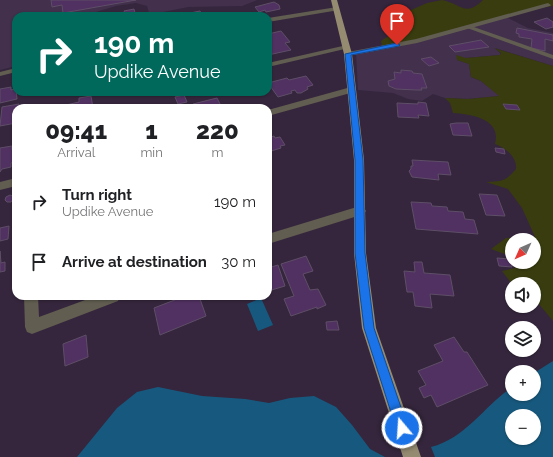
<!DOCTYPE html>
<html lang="en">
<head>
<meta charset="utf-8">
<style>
  :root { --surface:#fff; --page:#f2f2f2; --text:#202124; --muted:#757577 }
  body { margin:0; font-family:Raleway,sans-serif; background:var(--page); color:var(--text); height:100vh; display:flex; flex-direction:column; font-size:15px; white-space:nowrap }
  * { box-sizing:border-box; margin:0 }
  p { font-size:13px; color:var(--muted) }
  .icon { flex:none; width:22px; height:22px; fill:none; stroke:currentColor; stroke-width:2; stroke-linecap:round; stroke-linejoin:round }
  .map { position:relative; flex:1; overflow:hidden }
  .sheet { position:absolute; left:12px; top:104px; width:260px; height:196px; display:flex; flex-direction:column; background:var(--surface); border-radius:12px; box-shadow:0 1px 3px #0004 }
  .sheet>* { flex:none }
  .banner { position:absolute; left:12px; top:12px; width:260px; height:84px; border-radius:12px; box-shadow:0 1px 3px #0004; background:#00695c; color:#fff; overflow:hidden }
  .needle { width:26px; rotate:225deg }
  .fabs { position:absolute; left:505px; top:233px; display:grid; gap:8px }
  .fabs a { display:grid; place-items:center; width:36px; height:36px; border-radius:50%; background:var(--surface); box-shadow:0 1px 3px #0004; font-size:20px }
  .pin { position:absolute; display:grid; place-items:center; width:34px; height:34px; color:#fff; margin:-41px -17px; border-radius:50% 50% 50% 0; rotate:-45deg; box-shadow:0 0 4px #0007 }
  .pin .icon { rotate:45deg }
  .me { position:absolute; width:44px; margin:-22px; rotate:342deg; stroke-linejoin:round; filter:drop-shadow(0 0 3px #0008) }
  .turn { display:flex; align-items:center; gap:14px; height:84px; padding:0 16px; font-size:18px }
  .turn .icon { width:52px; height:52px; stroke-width:2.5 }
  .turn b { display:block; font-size:28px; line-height:34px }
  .eta { display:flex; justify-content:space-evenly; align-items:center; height:68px; text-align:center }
  .eta b { font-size:24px; font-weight:800; line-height:28px }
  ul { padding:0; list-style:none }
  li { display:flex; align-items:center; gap:12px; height:60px; padding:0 16px }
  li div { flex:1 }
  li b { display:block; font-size:15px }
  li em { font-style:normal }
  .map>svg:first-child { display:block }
  .built { fill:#42304c }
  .green { fill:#383c0f }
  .water { fill:#17597e; fill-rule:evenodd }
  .building { fill:#513161; stroke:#5e4e67 }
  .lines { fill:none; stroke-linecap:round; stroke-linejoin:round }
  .service { fill:#615d50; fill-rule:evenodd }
  .minor { fill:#615d50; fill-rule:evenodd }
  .tertiary { fill:#615d50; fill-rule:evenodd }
  .primary { fill:#958b71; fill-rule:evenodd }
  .route { fill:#1a73e8; stroke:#114b97 }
</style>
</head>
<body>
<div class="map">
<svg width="553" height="457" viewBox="0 0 553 457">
  <rect width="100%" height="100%" fill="#35263d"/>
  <path class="built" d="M0,0H257L242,6L188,7L158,13H149L147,6L136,3L116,6L96,12L91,16H16V66L0,70Z
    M506,17L528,28L553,33V66L495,48L501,54L500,55L466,58L457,60L469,64L471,77L481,81L500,96L468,99L445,98L433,94L422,101L408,99L393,93L358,90L356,52Z"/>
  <path class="green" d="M442,0C460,3 465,18 483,0H553V6L526,10L419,42L382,46L381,41L399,29L390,10H411L427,3Z
    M494,48L553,66V321L538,303L534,300V284H512L502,271L515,268L513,262H534V240H512V260L510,256L491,249L506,238L535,237L522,208L508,189L486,182C502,181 505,182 516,169C517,157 506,148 495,144C502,119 471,114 453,113L450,103L445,98L468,99L499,96L481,81L471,77L469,64L457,60L456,55L466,58L500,55L501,53Z"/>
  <path class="water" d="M261,298L273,325L258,331L247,304Z
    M553,361V457H435L431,447C466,438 484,406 512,387V394H534V373ZM512,416H534V438H512Z
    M158,387L202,396L245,399L269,403L290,398L314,396L336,407L352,425L370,449L385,457H77L117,408L137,392Z"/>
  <path class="building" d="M51,0H136L63,13L62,5L52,7Z
    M274,2L279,5L280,9L266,12L265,10L259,12L255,7Z
    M134,9L135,13L126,15L124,11Z
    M200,11L203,16H191L190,13Z
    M547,18L553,22V27L546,29L534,22Z
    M517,28L553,35V41L545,39V51L531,48L532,39L519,37V34L516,33Z
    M281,31L290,42L285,43L291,50L268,55V34Z
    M481,40L489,47L455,52L449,46Z
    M431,57L439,63L429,66L421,59Z
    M401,70L412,71L413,73L422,74L427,88H421L422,90H416L396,89L389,86L388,81L395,79L394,72L401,73Z
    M306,76L313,85L307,87L308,89L301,93H297L295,90L291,91L292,93L278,97L268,83L287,78L289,80Z
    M11,87V90L16,89L17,99L0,103V89Z
    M184,95L187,102L178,104L175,97Z
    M91,96L93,108H67L66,105L79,102V98Z
    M217,98L222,108H195L193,104Z
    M418,102L426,103L429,116L418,115L419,118L398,117L397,103L418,104Z
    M19,104V108H16V123L0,126L2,107Z
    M503,104L517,105L520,110L506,109Z
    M456,123H468L472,136L453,135L450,124Z
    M274,136L275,138L280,137L285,145L280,146L281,148L268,152V138Z
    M12,146V150L16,151V161L11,163V167L2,169L0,172V148Z
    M495,148L504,149L505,154L496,152Z
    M412,160L448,162L451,175L438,174L439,180L412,177L409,171L411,169V166H413Z
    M479,194L497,195L505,216L486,215Z
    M10,195L15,197L11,202H7L5,200L6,197Z
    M411,202L431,203L432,206L447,207L448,211L463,212L465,219L474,220L478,234L416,229Z
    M9,226L8,239L0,241V228Z
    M0,251L1,263L5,262V271L0,272Z
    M306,256L313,271L303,274L310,290L318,289L326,305L317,309V307L291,316L284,299L294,296L281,264Z
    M497,258L510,259L512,267L499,266Z
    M414,262H422L424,273L450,275L454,296L430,294L432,308L415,306L413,292H407L404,271L415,272Z
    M278,265L285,286L268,291V268Z
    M185,296H199L206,316L160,335L154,308Z
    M337,321L339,330H327L326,322Z
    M86,335L88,357L65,366L63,344Z
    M454,337L464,352H467L488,385L437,407L431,395L424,398L419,388L426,385L418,371L443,361L434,345Z"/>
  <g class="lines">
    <path class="service" d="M467,26H471L553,55V59L467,28Z
      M347,45L350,47L349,48L268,67V63Z"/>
    <path class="minor" d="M337,7L339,8V10L268,22V18Z
      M16,68V72L0,76V72Z
      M351,87L355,90L354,92L268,116V110Z
      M16,178V186L0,190V182Z
      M360,206L364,208L366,211L364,214L268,244V234Z
      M24,296H38L39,317L96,296H120L118,301L32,334L27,332L25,327Z"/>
    <path class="tertiary" d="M548,3L551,5L550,6L417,43L348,56L344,54L348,52L416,39Z"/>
    <path class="primary" d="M331,0H337L352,54L364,160L366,253L376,328L421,457H403L362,328L354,253V160L344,54Z"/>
  </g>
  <path class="route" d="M397,43L400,45L399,46L351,55L363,160L365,253L374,328L408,428L407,433L402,435L398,433L396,428L364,328L355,253V160L345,54Z"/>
</svg>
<div class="fabs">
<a><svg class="needle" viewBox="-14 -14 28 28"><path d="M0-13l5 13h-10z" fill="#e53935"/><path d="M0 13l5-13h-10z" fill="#757577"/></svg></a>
<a><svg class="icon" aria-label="sound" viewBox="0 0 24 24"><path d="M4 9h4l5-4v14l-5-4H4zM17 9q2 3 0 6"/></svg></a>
<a><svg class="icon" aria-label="layers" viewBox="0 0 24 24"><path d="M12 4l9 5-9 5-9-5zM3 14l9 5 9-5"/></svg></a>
<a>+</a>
<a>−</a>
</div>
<div class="pin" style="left:397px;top:45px;background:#d93025"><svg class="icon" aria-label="arrive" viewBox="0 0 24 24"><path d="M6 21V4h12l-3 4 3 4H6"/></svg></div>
<svg class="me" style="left:402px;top:428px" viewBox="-20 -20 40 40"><circle r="17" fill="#1a73e8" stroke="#fff" stroke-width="3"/><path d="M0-11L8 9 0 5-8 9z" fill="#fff"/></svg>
<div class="banner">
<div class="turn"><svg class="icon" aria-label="right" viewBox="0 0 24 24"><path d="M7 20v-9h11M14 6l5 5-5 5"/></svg><div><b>190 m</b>Updike Avenue</div></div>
</div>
<section class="sheet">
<div class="eta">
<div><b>09:41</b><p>Arrival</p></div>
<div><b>1</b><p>min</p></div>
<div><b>220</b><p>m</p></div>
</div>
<ul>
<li><svg class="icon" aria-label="right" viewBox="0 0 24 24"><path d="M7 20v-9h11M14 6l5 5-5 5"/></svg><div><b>Turn right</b><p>Updike Avenue</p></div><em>190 m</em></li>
<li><svg class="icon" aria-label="arrive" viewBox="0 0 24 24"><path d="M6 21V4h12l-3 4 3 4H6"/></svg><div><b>Arrive at destination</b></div><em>30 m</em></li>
</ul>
</section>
</div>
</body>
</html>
